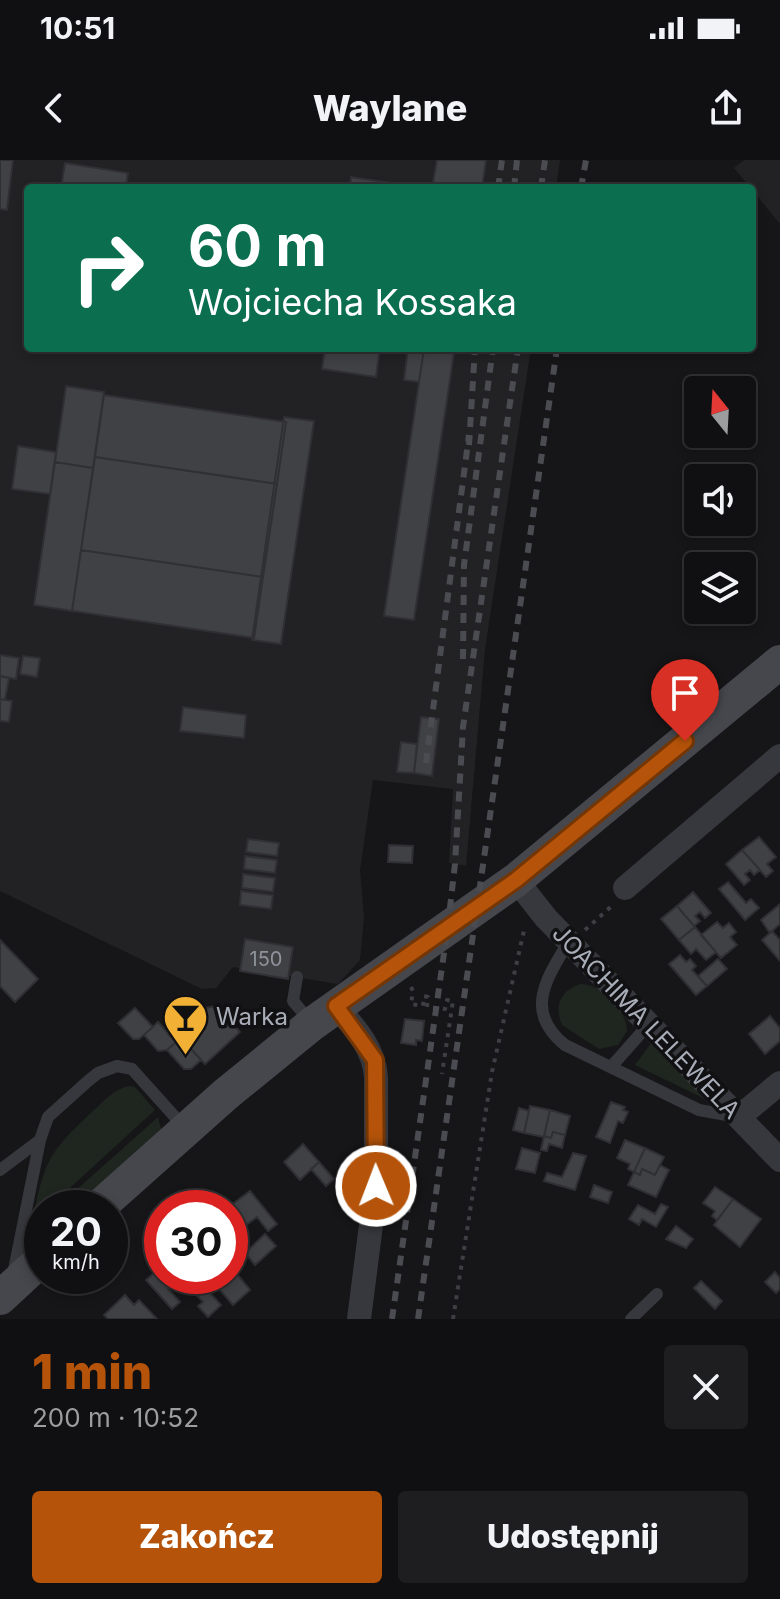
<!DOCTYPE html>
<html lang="pl">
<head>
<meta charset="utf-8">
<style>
  :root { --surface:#101012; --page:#1e1e20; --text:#f1f3f6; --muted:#9c9d9f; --line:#303032; --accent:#b45309 }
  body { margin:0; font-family:Inter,sans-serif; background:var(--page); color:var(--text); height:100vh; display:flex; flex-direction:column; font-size:30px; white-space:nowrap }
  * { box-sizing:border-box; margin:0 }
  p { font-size:26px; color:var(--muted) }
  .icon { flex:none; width:44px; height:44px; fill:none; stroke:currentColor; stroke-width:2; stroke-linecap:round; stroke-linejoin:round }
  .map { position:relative; height:1159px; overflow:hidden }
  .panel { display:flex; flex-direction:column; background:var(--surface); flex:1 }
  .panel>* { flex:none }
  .hud { position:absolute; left:24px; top:24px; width:732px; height:168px; border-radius:8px; box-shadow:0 4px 12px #0003,0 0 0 2px var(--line); background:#0b6e4f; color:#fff; overflow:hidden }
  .needle { width:52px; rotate:342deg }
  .tools { position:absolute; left:684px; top:216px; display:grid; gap:16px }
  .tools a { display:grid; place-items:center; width:72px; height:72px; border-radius:8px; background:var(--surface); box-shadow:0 4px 12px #0003,0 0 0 2px var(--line); font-size:40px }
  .speed { position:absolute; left:24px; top:1030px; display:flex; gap:16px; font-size:40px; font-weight:700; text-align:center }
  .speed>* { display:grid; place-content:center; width:104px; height:104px; border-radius:50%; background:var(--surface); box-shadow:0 4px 12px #0003,0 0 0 2px var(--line); line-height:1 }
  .speed small { font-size:20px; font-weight:400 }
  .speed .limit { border:12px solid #d22; background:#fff; color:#111 }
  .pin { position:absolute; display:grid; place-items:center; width:68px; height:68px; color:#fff; margin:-82px -34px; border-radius:50% 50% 50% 0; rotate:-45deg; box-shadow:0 0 8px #0007 }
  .pin .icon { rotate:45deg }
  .me { position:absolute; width:88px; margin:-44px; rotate:359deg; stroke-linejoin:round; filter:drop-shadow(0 0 6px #0008) }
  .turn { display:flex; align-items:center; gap:28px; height:168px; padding:0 32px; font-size:36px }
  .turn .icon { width:104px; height:104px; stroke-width:2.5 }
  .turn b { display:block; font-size:56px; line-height:68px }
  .round { display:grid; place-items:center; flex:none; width:84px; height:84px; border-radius:8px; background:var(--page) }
  .overview { display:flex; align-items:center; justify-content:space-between; height:136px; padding:0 32px }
  h1 { font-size:48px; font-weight:800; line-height:60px; color:var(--accent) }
  .button { display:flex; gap:16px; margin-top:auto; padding:16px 32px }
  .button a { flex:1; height:92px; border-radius:8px; background:var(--accent); color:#fff; font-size:32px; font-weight:800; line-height:92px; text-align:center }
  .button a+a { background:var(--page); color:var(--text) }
  .status { display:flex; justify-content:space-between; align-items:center; height:56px; padding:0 40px; background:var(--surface); direction:ltr }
  .status svg { height:22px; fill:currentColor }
  header { display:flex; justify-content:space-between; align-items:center; height:104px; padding:0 32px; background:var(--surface); font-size:36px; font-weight:800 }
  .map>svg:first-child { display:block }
  .built { fill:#222225 }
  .green { fill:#1e261f }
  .building { fill:#404145; stroke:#303034; stroke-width:2 }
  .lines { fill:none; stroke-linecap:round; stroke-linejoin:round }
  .path { stroke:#3d3f44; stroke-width:4; stroke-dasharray:4 6; stroke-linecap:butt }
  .lane { stroke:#37383d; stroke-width:12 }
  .street { stroke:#37383d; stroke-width:24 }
  .secondary { stroke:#45474d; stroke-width:34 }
  .rail { stroke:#4a4c52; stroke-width:6; stroke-dasharray:10 8; stroke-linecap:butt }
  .route-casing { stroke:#753606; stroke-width:20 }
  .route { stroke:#b45309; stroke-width:14 }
  .labels { text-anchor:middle; stroke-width:7; stroke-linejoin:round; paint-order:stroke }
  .number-label { font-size:20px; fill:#8e929b }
  .poi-label { font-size:24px; fill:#a8adb8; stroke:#111113; text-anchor:start }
  .street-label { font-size:24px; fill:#a8adb8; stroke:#111113 }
</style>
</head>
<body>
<div class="status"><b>10:51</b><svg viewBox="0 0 49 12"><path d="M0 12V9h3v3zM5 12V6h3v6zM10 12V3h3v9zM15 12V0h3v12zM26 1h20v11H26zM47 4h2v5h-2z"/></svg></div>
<header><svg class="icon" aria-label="back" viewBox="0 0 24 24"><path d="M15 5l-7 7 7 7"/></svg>Waylane<svg class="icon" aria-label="share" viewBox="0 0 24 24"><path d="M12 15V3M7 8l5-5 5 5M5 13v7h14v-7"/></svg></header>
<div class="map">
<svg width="780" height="1159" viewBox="0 0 780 1159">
  <rect width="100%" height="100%" fill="#161618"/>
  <path class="built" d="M0,0H560L556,28H28V188H531L485,489L466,706L449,703L453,629L373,620L360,710L364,758L360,800L338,824L233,807L216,828L202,829L0,731Z
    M744,0H780V64L734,8Z"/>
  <path class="green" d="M580,824C600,823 627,850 627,871L618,885L599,889L562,865C554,846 560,831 580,824Z
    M652,882L704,937L703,938L635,905Z
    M130,926L135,927L155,950L48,1048H42V1054L32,1063C45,1000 47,994 94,950C105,940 115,928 130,926Z
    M158,957L162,972L158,979L81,1048H56Z"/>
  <path class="building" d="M0,0H13L7,50L0,49Z
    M437,0H486L482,28H432Z
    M65,3L128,13L126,28H61Z
    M351,17L405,25V28H350Z
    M325,188H380L376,217L322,209Z
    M408,188L424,189L419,222L404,220Z
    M424,189L454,193L414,460L384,456Z
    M66,226L104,232L93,308L55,302Z
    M104,235L286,262L277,324L95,297Z
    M284,257L314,261L281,484L252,480Z
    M18,286L56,292L50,334L12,329Z
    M95,297L277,324L263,417L81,390Z
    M55,302L93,308L72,451L34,445Z
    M81,390L263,417L254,478L72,451Z
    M0,495L19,498L16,519L0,516Z
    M23,496L40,498L37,517L20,514Z
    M0,516L9,518L5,540L0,539Z
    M0,539L12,541L9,562L0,561Z
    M183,547L246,555L244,578L180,571Z
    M421,557L439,559L432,616L414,613Z
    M401,582L417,584L414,613L397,612Z
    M759,677L776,697L767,704L773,711L766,717L742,690Z
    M248,679L279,683L277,696L246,692Z
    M389,685L413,686L412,703L388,702Z
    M742,690L760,710L754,715L750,710L745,714L750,720L744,725L726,704Z
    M245,696L277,700L275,713L244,709Z
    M243,714L275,718L273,732L242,728Z
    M728,722L746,743L751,739L759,748L745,760L719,729Z
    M241,731L273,735L271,749L240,745Z
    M693,732L711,753L705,758L700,752L695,756L700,761L694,766L677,746Z
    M780,744V764L770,773L761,760Z
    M677,746L695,767L679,780L661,759Z
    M717,762L723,768L729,763L736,772L730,777L737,785L721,798L701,775Z
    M695,767L716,792L706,800L696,789L691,794L679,780Z
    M772,771L780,780V801L762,780Z
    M245,779L293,787L288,819L240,811Z
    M0,780L38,819L15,842L0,826Z
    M680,795L686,802L690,799L696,806L692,810L707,826L696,835L669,804Z
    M718,799L727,809L707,826L698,816Z
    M216,846L240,872L205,904L181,878L176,882L168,874L194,850Z
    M135,848L153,867L139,879H133L118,863Z
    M770,856L780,868V881L765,894L749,874Z
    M405,859L424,861L422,881L416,880V885L401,883Z
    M158,862L176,882L167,890L158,891L144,875Z
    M181,878L201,900L191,909H184L167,890Z
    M611,942L625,947L623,950L628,952L623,963L618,961L610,983L596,977Z
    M530,946L550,950L544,977L524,973Z
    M519,948L529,951L524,973L513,970Z
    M550,950L570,956L565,975L553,972L551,978L544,976Z
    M553,972L565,975L562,988L549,984L547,991L541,990L544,976L551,978Z
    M625,980L645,988L634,1012L628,1009L630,1004L617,998Z
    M303,984L319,1002L300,1020L284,1002Z
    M522,988L540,993L535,1013L516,1009Z
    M645,988L664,997L655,1015L642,1009L640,1015L634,1012Z
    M573,993L586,996L575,1030L544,1021L547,1013L562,1017Z
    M319,1002L334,1019L326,1026L311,1009Z
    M660,1005L669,1010L656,1037L628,1025L634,1012L640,1015L642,1009L655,1015Z
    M594,1025L612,1032L608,1043L590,1037Z
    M715,1027L733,1039L717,1060L712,1056L715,1051L703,1043Z
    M250,1031L277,1064L268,1071L257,1057L245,1066L229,1047Z
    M733,1039L761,1059L740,1087L714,1065Z
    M661,1044L668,1047L656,1067L642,1059L639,1065L629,1059L638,1045L655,1054Z
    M676,1066L693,1079L686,1088L666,1079Z
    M265,1074L276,1086L255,1105L245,1093Z
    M162,1106V1116L179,1119L168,1129L180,1142L172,1149L146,1120Z
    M233,1109L250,1130L233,1145L208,1116H230Z
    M775,1112L780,1118V1129L776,1133L765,1122Z
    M199,1121L221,1145L208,1157L198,1146L203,1142L191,1129Z
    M701,1121L722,1141L715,1149L694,1128Z
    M125,1135L134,1145L139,1140L157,1159H108L104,1155Z"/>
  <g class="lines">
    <path class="path" d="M585,770L614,744
      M411,827L413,831L411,844L423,846L424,836L428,837L427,847L445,849L447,840L453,841L442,914
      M453,1159L492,912L525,766"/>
    <path class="lane" d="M569,781C547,818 523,851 565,885L699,950L732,956
      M297,817L293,841L310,861
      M611,907L649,864
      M0,1010L40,980
      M13,1115L40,980L48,957L88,921L98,913L117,906L132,909L184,967
      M631,1159L657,1134"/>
    <path class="street" d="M516,720L546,758L780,1000
      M625,728L780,596
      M336,846C355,868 374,888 376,917V1026L359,1159
      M739,957L780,923"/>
    <path class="secondary" d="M98,1048L226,934L312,864L516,720L780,502
      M0,1138L42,1099"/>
    <path class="rail" d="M498,28L502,0
      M514,28L517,0
      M541,28L545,0
      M581,28L586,0
      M469,285L475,188
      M463,499L464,405L493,188
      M426,603L469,275
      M392,1159L448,765L455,704L463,567L518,188
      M418,1159L557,188"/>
  </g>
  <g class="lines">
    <defs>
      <path id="route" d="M376,1026L375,900L336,846L516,720L685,581"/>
    </defs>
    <use href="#route" class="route-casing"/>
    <use href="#route" class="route"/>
  </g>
  <defs>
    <symbol id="bar-pin" viewBox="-11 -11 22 30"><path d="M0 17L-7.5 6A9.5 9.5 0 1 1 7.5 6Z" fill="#f2b134" stroke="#111113"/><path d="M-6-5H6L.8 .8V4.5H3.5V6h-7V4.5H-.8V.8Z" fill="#111"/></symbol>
  </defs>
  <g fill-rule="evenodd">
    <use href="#bar-pin" x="160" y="832" width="51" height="69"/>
  </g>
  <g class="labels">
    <g class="number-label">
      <text x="266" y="806">150</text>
    </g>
    <g class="poi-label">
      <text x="216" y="865">Warka</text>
    </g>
    <g class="street-label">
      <text transform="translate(646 862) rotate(46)" y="8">JOACHIMA LELEWELA</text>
    </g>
  </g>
</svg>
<div class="tools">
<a><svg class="needle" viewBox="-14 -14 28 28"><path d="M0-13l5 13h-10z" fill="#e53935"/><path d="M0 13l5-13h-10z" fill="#9c9d9f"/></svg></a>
<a><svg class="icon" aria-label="sound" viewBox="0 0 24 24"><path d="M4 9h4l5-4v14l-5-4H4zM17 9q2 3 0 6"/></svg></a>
<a><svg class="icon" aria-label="layers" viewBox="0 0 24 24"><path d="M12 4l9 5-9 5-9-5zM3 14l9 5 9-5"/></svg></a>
</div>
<div class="speed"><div>20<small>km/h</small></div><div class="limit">30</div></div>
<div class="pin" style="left:685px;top:581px;background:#d93025"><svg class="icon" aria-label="arrive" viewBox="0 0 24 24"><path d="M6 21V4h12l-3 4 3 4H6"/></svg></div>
<svg class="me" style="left:376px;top:1026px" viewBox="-20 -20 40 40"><circle r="17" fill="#b45309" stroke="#fff" stroke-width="3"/><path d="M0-11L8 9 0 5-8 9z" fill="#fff"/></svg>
<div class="hud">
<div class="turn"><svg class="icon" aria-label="right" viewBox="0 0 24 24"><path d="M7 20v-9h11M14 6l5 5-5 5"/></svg><div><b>60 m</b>Wojciecha Kossaka</div></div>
</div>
</div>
<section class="panel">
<div class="overview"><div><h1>1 min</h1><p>200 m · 10:52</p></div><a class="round"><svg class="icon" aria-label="close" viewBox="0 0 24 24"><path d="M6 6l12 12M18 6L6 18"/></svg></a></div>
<div class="button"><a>Zakończ</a><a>Udostępnij</a></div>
</section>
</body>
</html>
